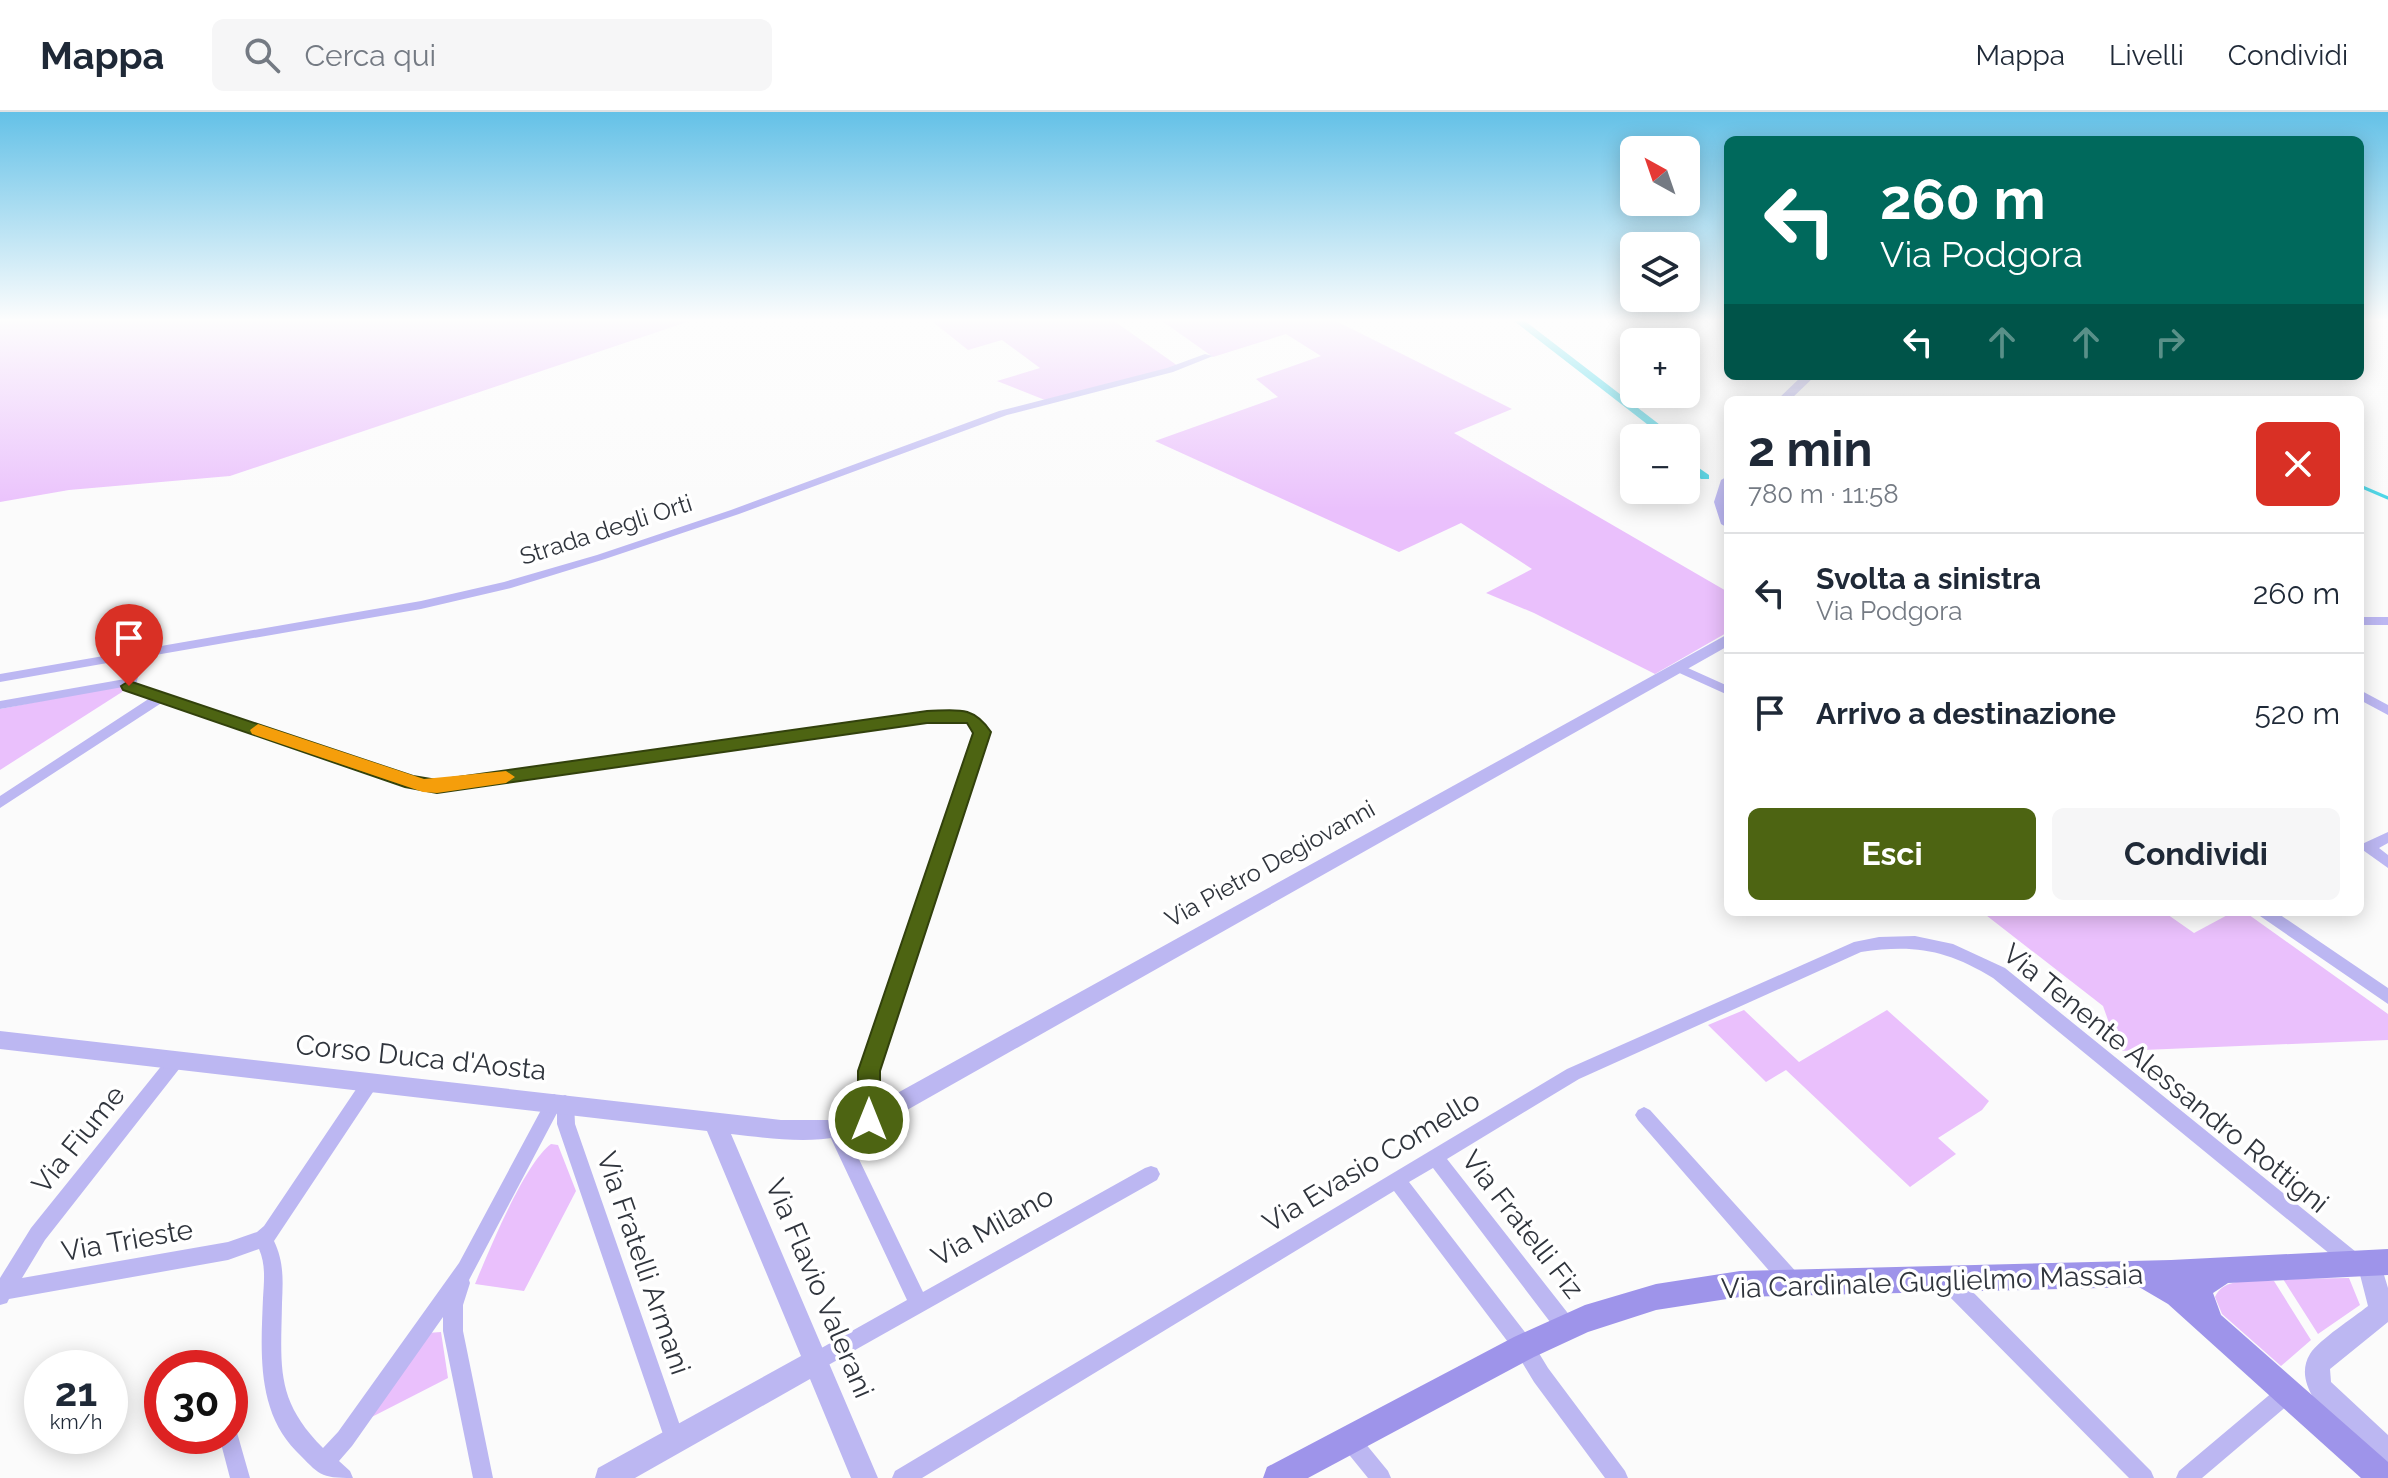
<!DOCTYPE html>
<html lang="it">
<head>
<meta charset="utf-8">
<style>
  :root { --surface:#fff; --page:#f6f6f7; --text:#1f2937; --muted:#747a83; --line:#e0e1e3; --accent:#4d6412 }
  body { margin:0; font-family:Raleway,sans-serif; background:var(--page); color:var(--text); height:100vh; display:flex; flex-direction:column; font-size:30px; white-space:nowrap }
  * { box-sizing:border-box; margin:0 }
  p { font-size:26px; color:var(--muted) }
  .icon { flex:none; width:44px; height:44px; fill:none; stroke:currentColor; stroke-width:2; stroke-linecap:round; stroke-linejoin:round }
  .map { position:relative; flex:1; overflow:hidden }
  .panel { position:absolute; left:1724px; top:284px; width:640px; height:520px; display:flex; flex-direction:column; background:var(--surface); border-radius:12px; box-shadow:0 4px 20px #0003 }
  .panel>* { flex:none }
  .top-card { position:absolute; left:1724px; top:24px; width:640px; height:244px; border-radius:12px; box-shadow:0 4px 20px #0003; background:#00695c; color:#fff; overflow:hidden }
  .needle { width:52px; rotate:320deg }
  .buttons { position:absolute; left:1620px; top:24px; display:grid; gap:16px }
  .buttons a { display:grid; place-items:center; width:80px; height:80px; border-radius:12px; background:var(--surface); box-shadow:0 4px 20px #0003; font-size:40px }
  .speed { position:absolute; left:24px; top:1238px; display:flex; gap:16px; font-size:40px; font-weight:700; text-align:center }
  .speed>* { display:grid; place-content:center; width:104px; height:104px; border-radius:50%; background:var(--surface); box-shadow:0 4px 20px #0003; line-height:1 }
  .speed small { font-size:20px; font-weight:400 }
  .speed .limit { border:12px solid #d22; background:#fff; color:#111 }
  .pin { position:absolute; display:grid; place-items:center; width:68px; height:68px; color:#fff; margin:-82px -34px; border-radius:50% 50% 50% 0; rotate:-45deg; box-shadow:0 0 8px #0007 }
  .pin .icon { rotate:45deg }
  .me { position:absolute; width:88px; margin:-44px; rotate:0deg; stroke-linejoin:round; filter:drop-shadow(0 0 6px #0008) }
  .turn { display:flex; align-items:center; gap:28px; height:168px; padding:0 24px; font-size:36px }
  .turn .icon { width:104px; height:104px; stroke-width:2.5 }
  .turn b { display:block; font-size:56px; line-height:68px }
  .lanes { display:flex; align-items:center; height:76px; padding:0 24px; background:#0003; justify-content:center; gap:40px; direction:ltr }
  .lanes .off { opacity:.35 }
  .round { display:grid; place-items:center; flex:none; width:84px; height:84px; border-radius:12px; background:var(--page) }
  .headline { display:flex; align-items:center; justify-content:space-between; height:136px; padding:0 24px }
  h1 { font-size:48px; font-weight:700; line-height:60px }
  .button { display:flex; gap:16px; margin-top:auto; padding:16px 24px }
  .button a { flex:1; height:92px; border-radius:12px; background:var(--accent); color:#fff; font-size:32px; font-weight:700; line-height:92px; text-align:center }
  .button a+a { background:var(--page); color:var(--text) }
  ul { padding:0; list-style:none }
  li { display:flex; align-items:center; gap:24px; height:120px; padding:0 24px; border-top:2px solid var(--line) }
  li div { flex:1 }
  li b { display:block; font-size:30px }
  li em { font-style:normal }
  header { display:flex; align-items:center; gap:48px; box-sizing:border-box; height:112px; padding:0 40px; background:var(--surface); border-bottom:2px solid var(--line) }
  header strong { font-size:38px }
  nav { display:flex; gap:44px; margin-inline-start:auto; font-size:28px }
  .search { width:560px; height:72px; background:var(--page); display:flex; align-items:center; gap:20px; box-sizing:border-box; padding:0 28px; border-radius:12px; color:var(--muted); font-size:30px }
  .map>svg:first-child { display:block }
  .green { fill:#eac0fc }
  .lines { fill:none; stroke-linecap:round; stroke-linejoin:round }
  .stream { stroke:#3fd4e6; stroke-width:3 }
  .canal { fill:#3fd4e6; fill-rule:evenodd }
  .minor { fill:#bcb7f2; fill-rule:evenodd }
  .tertiary { fill:#bcb7f2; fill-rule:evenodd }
  .secondary { fill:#9e94ea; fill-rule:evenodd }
  .route { fill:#4d6412; stroke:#32410c; stroke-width:2 }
  .slow { fill:#f59e0b }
  .labels { text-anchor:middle; stroke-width:7; stroke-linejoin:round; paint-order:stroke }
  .street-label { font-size:24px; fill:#30353d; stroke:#fff }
  .near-street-label { font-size:28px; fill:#30353d; stroke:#fff }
</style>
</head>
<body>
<header>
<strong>Mappa</strong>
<div class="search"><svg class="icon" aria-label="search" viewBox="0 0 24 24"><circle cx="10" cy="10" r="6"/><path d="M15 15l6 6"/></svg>Cerca qui</div>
<nav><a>Mappa</a><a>Livelli</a><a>Condividi</a></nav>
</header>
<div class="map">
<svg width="2388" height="1366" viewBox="0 0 2388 1366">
  <rect width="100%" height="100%" fill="#fbfbfb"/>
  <path class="green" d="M0,209H690L230,364L69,378L0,390Z
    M935,209H1114L1178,254L1045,288L997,269L1040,256L1002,228L968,238L933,210Z
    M1162,209H1336L1512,297L1454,321L1728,480V520L1655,562L1534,501L1486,481L1532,457L1461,411L1399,440L1155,329L1278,285L1256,267L1321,244L1286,222L1213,245Z
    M124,573L122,580L0,658V597Z
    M1982,800H2164L2194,821L2233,800H2245L2388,902V928L2119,939L2103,894Z
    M1744,898L1799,950L1887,898L1989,989L1982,998L1938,1026L1956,1042L1910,1075L1786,958L1766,970L1708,913Z
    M551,1032L558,1033L576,1079L524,1179L475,1172C489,1139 524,1052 551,1032Z
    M2349,1166L2360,1193L2318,1222L2283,1167Z
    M2274,1169L2311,1228L2281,1254L2222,1202L2215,1185C2224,1164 2254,1170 2274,1169Z
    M441,1220L448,1266L362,1310L427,1221Z"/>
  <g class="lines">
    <path class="stream" d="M2360,374L2388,386"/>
    <path class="canal" d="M1514,209H1525L1677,326H1665Z
      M1686,347L1709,363V367H1701L1686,355Z"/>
    <path class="minor" d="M1205,242L1213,244L1173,260L1007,303L739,402L605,447L511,476L421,497L144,545L136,572L413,665L437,669L927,601C952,599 975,596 989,620L877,959L878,1008L875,1013L869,1016L863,1013L860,1008L861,959L975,620L963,609H927L437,679L407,673L163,590L0,696V684L150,586L123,575L0,597V589L125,567L130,547L0,570V562L421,489L504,470L597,443L731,398L999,299L1167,256Z
      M2360,505H2388V513H2360Z
      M1679,552L1728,574V583L1675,559L1673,556Z
      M2360,578L2388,593V603L2360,588Z
      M2388,720V731L2379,736L2388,743V756L2360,736L2362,732Z
      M2257,800H2276L2388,876V892L2260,804Z
      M1915,824L1953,832L2005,856L2361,1144L2363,1150L2361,1156L2354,1159L2347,1156L1993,866C1947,838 1915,832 1861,840L1579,967L1447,1047L1574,1209L1577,1216L1574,1223L1567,1226L1560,1223L1433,1056L1409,1070L1531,1228L1548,1256L1625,1359L1628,1366H1605L1534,1270L1517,1242L1394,1079L922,1366H892L895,1359L1567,957L1854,830L1879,825Z
      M177,940L183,942L185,947L183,952L45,1128L22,1166L228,1130L257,1120L264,1114L365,964L371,962L377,964L379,969L377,974L274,1129C284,1150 283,1168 282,1191C281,1255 275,1288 323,1336L338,1320L459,1151L548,985L554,982L560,985L565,983L571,986L574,991L575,1012L685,1328L682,1335L675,1338L668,1335L665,1328L557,1012V1001L469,1168L470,1171L463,1193V1219L493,1366H473L443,1219V1205L352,1334L339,1349L350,1359L353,1366C319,1366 320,1363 296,1339C256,1298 261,1238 263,1186C264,1169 266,1153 259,1137L228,1148L9,1187L7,1191L0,1193V1166L31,1116L171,942Z
      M1644,995L1650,998L1799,1163L1801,1170L1799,1177L1792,1179L1785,1177L1638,1008L1635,1003L1638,998Z
      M836,1010L842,1012L923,1180L1145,1056L1151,1054L1157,1056L1160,1062L1157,1068L816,1260L809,1257L806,1250L809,1243L907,1188L827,1018L830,1012Z
      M1946,1158L1953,1160L2151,1359L2154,1366H2129L1939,1174L1937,1167L1939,1160Z
      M2287,1271L2294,1274L2297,1281L2294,1288L2202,1366H2176L2179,1359L2280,1274Z
      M230,1314L236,1317L250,1366H230L219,1324H230Z
      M1349,1317L1356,1320L1388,1359L1391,1366H1368L1342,1334L1339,1327L1342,1320Z"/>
    <path class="tertiary" d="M1802,264H1815L1790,288H1777Z
      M1728,364V416L1721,412L1714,390L1721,368Z
      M1728,522V534L877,1015C825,1034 784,1028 731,1022L878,1366H851L810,1267L635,1366H595L598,1356L801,1244L707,1019L0,937V919L781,1008H836L863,1000Z
      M2369,1139L2378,1143L2388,1176V1210L2330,1257L2331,1270L2388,1323V1354L2379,1350C2353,1327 2286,1281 2310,1242C2320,1227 2353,1206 2368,1194L2357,1151L2360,1143Z"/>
    <path class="secondary" d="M2388,1137V1163L2228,1171L2213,1181L2221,1203L2388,1350V1366H2361L2168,1192L2139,1175L1740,1185L1656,1198L1588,1220L1534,1245L1308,1366H1263L1267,1355L1514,1225L1585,1193L1656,1172L1740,1159L2171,1148Z"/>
  </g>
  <linearGradient id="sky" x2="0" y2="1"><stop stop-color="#64c1e7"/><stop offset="0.52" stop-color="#fdfdfd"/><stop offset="1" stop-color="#fdfdfd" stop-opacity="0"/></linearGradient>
  <rect width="2388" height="400" fill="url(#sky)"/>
  <path class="route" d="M129,569L413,664L437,668L927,599C957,598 973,593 991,620L880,959V1008L877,1015L869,1018L861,1015L858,1008V959L973,621L967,611H927L437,681L405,675L123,578L121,574Z"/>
  <path class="slow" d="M258,612L424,667L506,659L515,665L506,671L437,681L423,680L252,622L250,618Z"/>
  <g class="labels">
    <g class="street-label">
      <text transform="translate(606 418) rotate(-18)" y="8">Strada degli Orti</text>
      <text transform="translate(1270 752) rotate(-29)" y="8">Via Pietro Degiovanni</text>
    </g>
    <g class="near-street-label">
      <text transform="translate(421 945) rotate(6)" y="10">Corso Duca d'Aosta</text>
      <text transform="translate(2166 966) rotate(39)" y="10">Via Tenente Alessandro Rottigni</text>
      <text transform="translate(78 1027) rotate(-51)" y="10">Via Fiume</text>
      <text transform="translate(1371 1049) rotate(-31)" y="10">Via Evasio Comello</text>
      <text transform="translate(1523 1112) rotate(52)" y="10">Via Fratelli Fiz</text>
      <text transform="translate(992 1114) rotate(-29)" y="10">Via Milano</text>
      <text transform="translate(127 1128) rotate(-10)" y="10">Via Trieste</text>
      <text transform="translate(644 1151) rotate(71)" y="10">Via Fratelli Armani</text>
      <text transform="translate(1932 1169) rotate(-2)" y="10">Via Cardinale Guglielmo Massaia</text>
      <text transform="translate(820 1176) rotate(67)" y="10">Via Flavio Valerani</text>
    </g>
  </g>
</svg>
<div class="buttons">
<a><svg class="needle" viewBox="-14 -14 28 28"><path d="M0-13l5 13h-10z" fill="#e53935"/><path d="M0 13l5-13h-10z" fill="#747a83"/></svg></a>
<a><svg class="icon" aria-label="layers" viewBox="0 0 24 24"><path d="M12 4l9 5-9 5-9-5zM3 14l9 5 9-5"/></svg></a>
<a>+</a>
<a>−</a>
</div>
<div class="speed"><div>21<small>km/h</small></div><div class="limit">30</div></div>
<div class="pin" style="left:129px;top:574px;background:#d93025"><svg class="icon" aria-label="arrive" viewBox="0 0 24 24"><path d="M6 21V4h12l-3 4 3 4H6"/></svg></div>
<svg class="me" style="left:869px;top:1008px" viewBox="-20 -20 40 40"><circle r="17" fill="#4d6412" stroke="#fff" stroke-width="3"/><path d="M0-11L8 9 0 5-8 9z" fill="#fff"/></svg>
<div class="top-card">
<div class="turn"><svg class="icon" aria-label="left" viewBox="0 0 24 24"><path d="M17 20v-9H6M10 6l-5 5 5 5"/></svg><div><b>260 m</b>Via Podgora</div></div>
<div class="lanes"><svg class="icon" aria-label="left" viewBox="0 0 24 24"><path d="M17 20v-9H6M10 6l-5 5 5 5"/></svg><svg class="icon off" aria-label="ahead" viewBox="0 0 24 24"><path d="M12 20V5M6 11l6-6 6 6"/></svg><svg class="icon off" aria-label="ahead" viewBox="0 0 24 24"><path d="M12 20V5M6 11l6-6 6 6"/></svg><svg class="icon off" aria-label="right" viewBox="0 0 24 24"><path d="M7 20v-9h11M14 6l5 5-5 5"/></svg></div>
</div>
<section class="panel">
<div class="headline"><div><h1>2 min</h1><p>780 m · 11:58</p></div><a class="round" style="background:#d93025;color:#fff"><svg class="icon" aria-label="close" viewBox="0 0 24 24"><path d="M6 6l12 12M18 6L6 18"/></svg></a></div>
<ul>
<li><svg class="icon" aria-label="left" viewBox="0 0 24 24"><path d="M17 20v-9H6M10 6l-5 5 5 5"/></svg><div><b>Svolta a sinistra</b><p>Via Podgora</p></div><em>260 m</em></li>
<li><svg class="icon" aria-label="arrive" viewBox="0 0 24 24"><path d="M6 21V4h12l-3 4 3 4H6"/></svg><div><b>Arrivo a destinazione</b></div><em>520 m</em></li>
</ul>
<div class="button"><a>Esci</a><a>Condividi</a></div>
</section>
</div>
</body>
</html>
